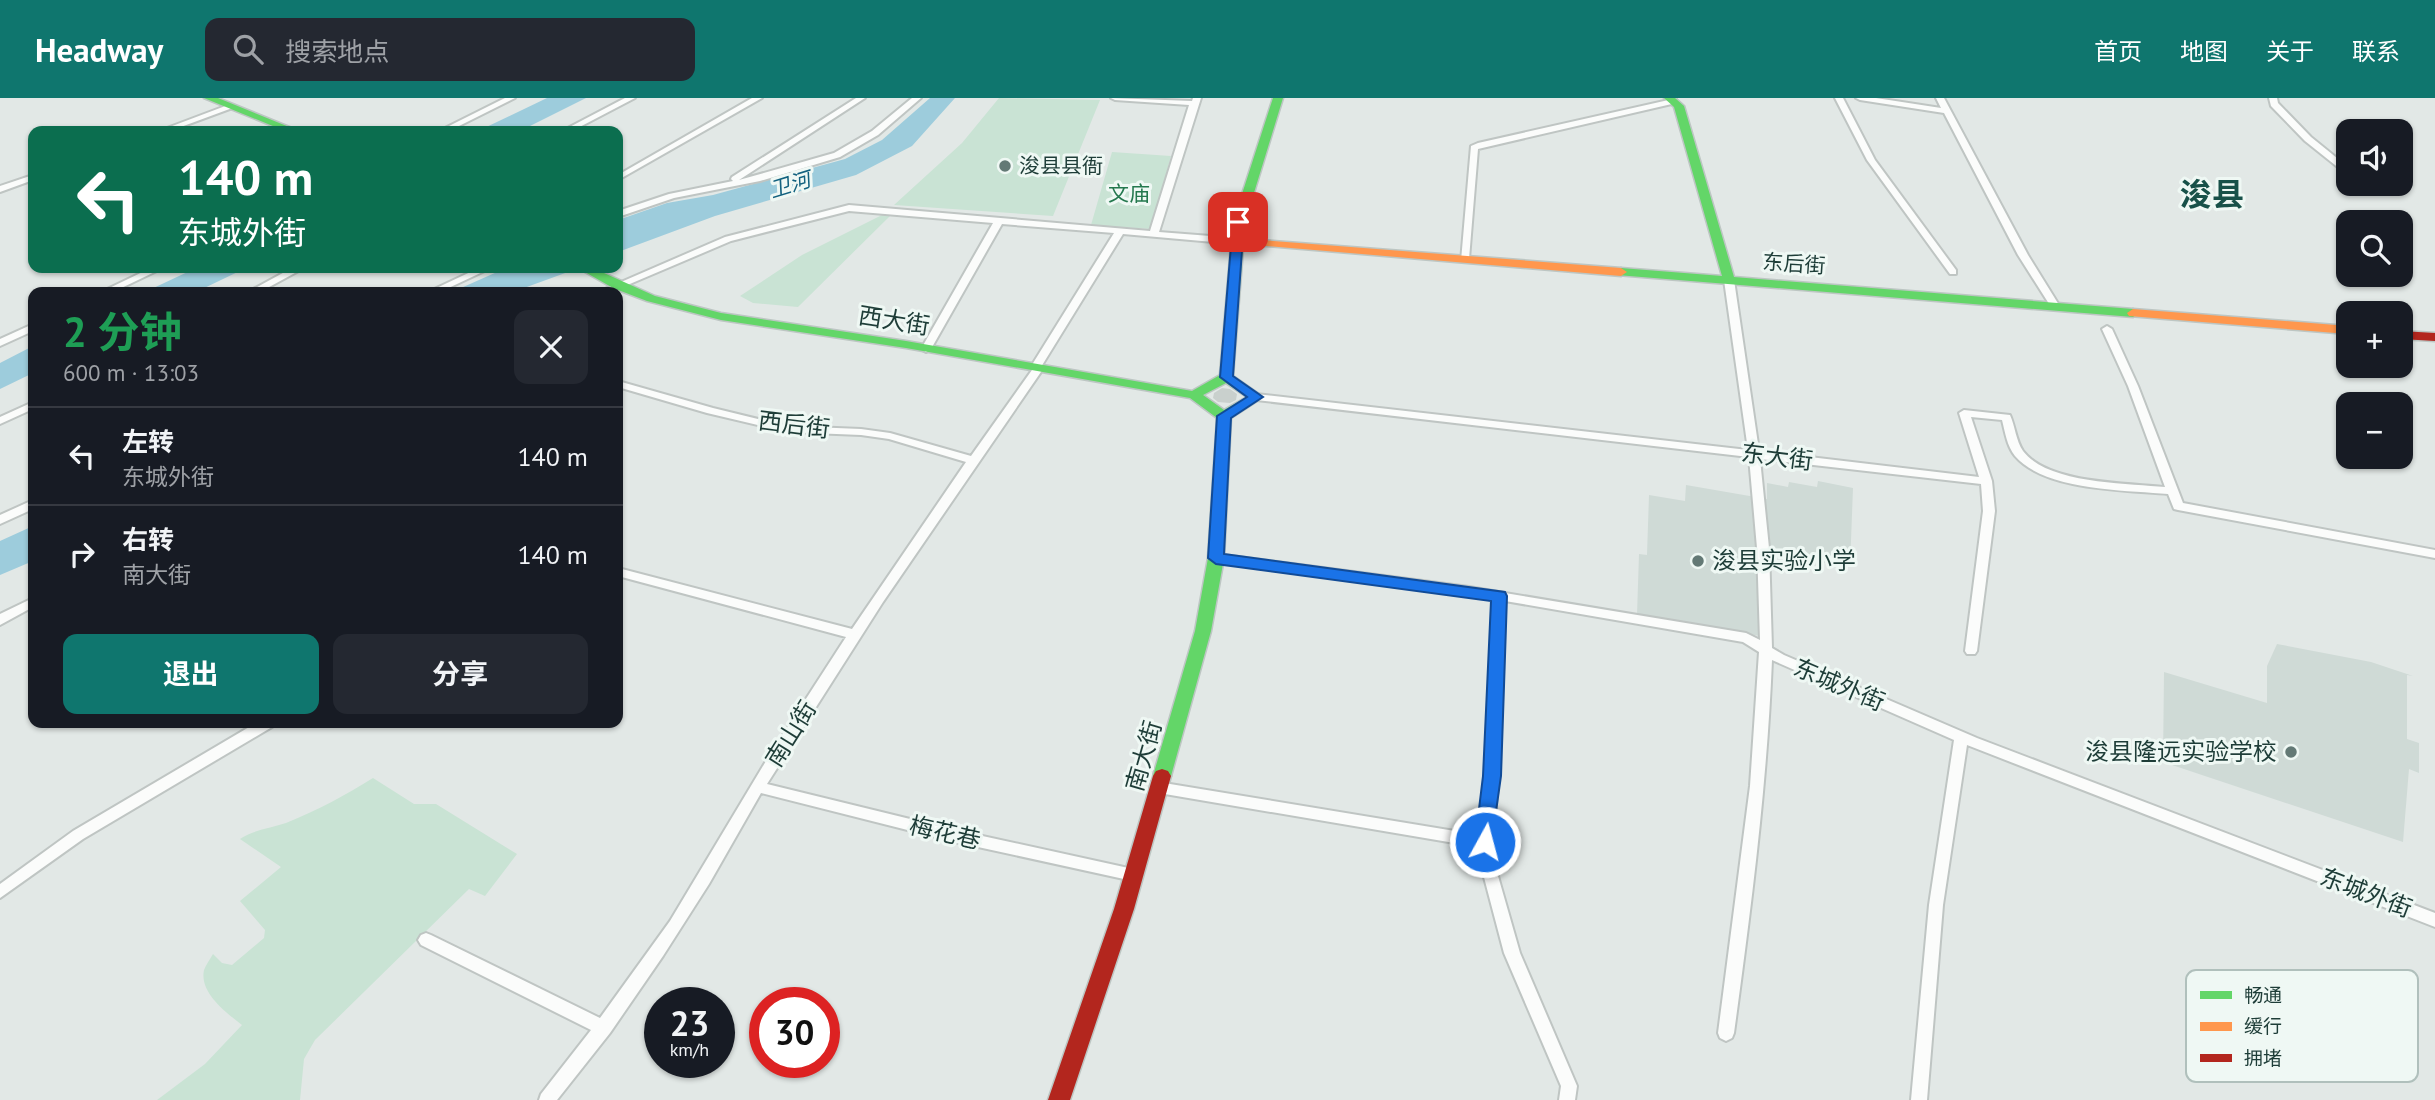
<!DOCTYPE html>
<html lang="zh">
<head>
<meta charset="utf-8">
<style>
  :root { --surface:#171b24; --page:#242831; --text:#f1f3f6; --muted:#9ea1a6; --line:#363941; --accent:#0f766e }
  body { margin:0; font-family:"PT Sans","Noto Sans SC",sans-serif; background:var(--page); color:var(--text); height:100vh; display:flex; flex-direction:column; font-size:26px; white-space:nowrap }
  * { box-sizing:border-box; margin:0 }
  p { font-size:23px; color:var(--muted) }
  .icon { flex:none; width:38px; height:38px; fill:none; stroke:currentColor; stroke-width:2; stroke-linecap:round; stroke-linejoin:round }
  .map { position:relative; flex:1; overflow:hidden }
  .details { position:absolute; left:28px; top:189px; width:595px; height:441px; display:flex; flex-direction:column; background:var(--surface); border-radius:14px; box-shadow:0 2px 5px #0004 }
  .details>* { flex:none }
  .banner { position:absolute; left:28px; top:28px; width:595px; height:147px; border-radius:14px; box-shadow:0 2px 5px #0004; background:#0b6e4f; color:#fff; overflow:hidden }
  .controls { position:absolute; left:2336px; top:21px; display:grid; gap:14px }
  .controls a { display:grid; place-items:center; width:77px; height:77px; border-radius:14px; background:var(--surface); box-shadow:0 2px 5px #0004; font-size:35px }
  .speed { position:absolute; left:644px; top:889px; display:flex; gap:14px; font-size:35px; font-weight:700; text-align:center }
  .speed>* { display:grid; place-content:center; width:91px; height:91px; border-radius:50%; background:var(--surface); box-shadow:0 2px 5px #0004; line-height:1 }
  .speed small { font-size:18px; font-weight:400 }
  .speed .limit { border:10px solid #d22; background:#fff; color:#111 }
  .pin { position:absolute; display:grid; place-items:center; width:60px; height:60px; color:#fff; margin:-30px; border-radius:14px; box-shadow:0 4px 10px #0006 }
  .me { position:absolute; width:77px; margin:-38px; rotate:7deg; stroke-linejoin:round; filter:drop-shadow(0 0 5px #0008) }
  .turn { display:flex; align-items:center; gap:24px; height:147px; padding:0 35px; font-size:32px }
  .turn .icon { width:91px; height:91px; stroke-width:2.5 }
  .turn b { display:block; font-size:49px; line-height:60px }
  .round { display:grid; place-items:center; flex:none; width:74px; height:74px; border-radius:14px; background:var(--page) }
  .head { display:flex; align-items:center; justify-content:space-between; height:119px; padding:0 35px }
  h1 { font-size:42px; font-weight:700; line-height:52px; color:#1e9e55 }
  .button { display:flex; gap:14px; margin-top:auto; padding:14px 35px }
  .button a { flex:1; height:80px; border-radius:14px; background:var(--accent); color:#fff; font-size:28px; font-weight:700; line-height:80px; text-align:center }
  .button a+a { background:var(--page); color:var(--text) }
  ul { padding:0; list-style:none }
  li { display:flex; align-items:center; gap:21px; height:98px; padding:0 35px; border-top:2px solid var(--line) }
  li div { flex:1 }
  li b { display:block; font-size:26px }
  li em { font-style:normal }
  header { display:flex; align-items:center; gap:42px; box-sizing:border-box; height:98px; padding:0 35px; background:var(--accent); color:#fff }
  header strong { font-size:33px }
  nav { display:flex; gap:38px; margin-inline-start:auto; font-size:24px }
  .search { width:490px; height:63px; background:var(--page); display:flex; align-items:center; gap:18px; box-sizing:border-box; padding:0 24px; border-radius:14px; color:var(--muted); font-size:26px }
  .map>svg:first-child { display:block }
  .built { fill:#cfdad6 }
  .green { fill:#c9e3d4 }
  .water { fill:#9dccdc }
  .building { fill:#c9d0cd }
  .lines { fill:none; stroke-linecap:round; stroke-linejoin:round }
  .street-casing { stroke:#bfc5c3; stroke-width:4 }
  .fast-casing { stroke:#bdc6c3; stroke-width:3 }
  .slow-casing { stroke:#bdc6c3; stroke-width:3 }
  .jam-casing { stroke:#bdc6c3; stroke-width:3 }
  .street { fill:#fbfcfb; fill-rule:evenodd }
  .fast { fill:#63d668; fill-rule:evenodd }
  .slow { fill:#ff974d; fill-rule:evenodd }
  .jam { fill:#b3261e; fill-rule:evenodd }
  .route { fill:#1a73e8; stroke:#114b97; stroke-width:2 }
  .poi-dot { fill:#637975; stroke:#eff8f4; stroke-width:2.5 }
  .labels { text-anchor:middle; stroke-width:6; stroke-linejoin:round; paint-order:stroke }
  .far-poi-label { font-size:21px; fill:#1e3d38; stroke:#eff8f4; text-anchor:start }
  .far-water-label { font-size:21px; font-style:italic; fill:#12617f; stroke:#eff8f4 }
  .far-park-label { font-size:21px; fill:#24784e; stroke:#eff8f4 }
  .far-street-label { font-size:21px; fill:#1e3d38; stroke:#eff8f4 }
  .street-label { font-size:24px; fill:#1e3d38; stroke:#eff8f4 }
  .poi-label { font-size:24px; fill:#1e3d38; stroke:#eff8f4; text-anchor:start }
  .far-town-label { font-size:32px; font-weight:bold; fill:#185149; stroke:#eff8f4 }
  .key { fill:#eff8f4; stroke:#b0c0bc; stroke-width:2 }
  .key-label { font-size:19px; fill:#1e3d38 }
</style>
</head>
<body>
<header>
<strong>Headway</strong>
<div class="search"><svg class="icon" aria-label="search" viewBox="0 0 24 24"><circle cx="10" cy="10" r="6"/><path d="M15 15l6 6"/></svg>搜索地点</div>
<nav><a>首页</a><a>地图</a><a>关于</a><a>联系</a></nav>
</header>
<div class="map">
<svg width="2435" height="1002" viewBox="0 0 2435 1002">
  <rect width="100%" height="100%" fill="#e2e8e6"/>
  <path class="built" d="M1818,383L1853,390L1850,469L1756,453L1760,538L1637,517L1639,456L1647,457L1649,397L1685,403L1686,387L1767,401V385L1788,389L1789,384L1817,389Z
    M2277,546L2371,564L2413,578L2407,577V641L2419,645V675L2409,671L2403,744L2163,664L2164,574L2267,605V568Z"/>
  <path class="green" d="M999,0L1100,2L1053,118L894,107L962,45Z
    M1112,54L1171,58L1151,131L1091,127Z
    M882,117L890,118L798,209L753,205L740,198L802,157Z
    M373,680L414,706H436L517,756L485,798L469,791L315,942L304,961L300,1002H157L205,966L242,927C227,915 199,895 204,872C206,867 210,861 213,856L222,865L232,867L264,840L265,832L240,803L281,769L240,741C253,732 271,730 286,725C316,713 346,697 373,680Z"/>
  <path class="water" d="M547,0H586L520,33H478Z
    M930,0H955L912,48L856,77L715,118L618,154V122L667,105L713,97L845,61L882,42Z
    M196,170H246L196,194H145Z
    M506,170H579L513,194H452Z
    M33,248V275L0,291V265Z
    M33,428V463L0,477V443Z"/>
  <path class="building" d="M1222,290L1230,291L1237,296L1236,302L1230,305L1218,304L1213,300L1214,295Z"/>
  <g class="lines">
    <defs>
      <path id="street" d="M505,0H515L449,33H439Z
        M625,0H635L572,33H562Z
        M752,0H762L618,82V77Z
        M856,0H865L739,82L834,55L872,33L912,0H921L878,37L840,59L760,83L674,100L618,119V113L669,96L733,83L731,81L732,79Z
        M1111,0L1192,3L1193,0H1201L1159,134L1236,140L1241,143L1236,146L1123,136L1041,269L1043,271L883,504L767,686L955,732L1133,771L1138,773L1140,777L1138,781L1133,783L955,744L761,695L709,786L663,858L610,935L557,1002H539L541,996L591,932L421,847L418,842L421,837L426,835L431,837L600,920L670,823L769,658L846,539L618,478V470L852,531L966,364L889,341L861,337L787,334L707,315L618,289V283L713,310L787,328L861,331L890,335L971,358L1032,272L1030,270L1114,135L1002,126L931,251L926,254L921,251L993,125L849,113L731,143L611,194H598L725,139L849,107L1150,133L1189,7L1115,2Z
        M1835,0H1843L1875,62L1956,172V176H1950L1867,62Z
        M1856,0H1876L1941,10L1936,0H1944L2028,157L2059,207L2057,209H2051L2018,157L1944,15L1860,2Z
        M2269,0H2277L2278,5L2311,39L2348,69V75H2345L2305,43L2271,8Z
        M1673,1H1676V5L1478,51L1469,161L1467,163H1461L1471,48L1478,45Z
        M228,7L235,9L170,33H159Z
        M33,77V82L0,94V88Z
        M151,170H163L113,194H101Z
        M292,170H304L260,194H248Z
        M479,170H491L440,194H428Z
        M1729,179L1734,182L1759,353L1979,379L1959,315L1964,312L2010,317C2015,328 2016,343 2023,353C2048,386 2127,385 2165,389L2128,288L2102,231L2107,228L2112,231L2138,288L2183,405L2435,452V460L2178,412L2174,411L2168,396C2125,392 2045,393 2015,358C2007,348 2005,334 2002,322L1971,319L1992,383L1995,413L1977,553L1975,556H1967L1965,553L1983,413L1981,386L1760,361L1769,450L1772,550L1784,557L1977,640L2435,815V829L1967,647L1943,807L1927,1002H1911L1929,807L1954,642L1772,562C1767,687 1751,811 1734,935L1732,940L1726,943L1720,940L1718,935L1750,688L1759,554L1743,544L1505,503L1499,678L1492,744L1494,764L1520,855L1577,988L1575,1002H1559L1561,988L1504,855L1480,764L1478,749L1153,694L1151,690L1153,686L1158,684L1479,737L1485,678L1493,501L1212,463L1210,460L1216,456L1469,489L1746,535L1760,542L1757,450L1749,359L1256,302L1251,299L1256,296L1748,352L1724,182Z
        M33,226V233L0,248V241Z
        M33,304V311L0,326V319Z
        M33,402V411L0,426V417Z
        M33,500V509L0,527V516Z
        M256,625H274L272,629L83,741L0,800V786L73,733Z"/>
      <path id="fast" d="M204,0H218L299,33H285Z
        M1273,0H1283L1245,124L1233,278L1263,299L1231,320L1224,460L1211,533L1171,678L1168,683L1162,685L1156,683L1153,678L1195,533L1208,460L1217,320L1190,300L906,250L721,222L647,203L613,190L578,170H593L655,198L721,215L906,243L1192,293L1220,277L1233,124ZM1226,285L1247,299L1224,312L1203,297Z
        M1664,0H1675L1684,8L1734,179L2133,211L2139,215L2133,219L1617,177L1615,174L1621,170L1722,178L1674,9Z"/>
      <path id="slow" d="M1236,140L1621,170L1627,174L1621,178L1232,145V141Z
        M2133,211L2348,228V236L2129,218L2127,215Z"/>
      <path id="jam" d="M2401,233L2435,235V243L2401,241Z
        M1162,671L1168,673L1171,678L1134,811L1070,1002H1048L1114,811L1153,678L1156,673Z"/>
    </defs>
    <use href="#street" class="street-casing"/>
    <use href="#fast" class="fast-casing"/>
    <use href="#slow" class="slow-casing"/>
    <use href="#jam" class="jam-casing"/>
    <use href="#street" class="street"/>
    <use href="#fast" class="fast"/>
    <use href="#slow" class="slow"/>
    <use href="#jam" class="jam"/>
  </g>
  <path class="route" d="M1238,120L1244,124L1233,278L1263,299L1231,320L1224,456L1505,494L1507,498L1501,678L1491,749L1485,752L1478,749L1475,744L1483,678L1491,503L1216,466L1208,460L1217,318L1247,299L1220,279L1233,124Z"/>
  <g class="poi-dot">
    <circle cx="1005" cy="68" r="7"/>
    <circle cx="1698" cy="463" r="7"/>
    <circle cx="2291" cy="654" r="7"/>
  </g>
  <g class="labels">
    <g class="far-poi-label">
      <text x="1019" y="75">浚县县衙</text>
    </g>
    <g class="far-water-label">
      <text transform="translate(790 87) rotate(-17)" y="7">卫河</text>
    </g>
    <g class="far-park-label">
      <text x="1129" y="103">文庙</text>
    </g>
    <g class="far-street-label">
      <text transform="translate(1794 166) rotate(4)" y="7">东后街</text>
    </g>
    <g class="street-label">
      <text transform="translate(894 223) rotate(9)" y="8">西大街</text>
      <text transform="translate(794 327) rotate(7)" y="8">西后街</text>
      <text transform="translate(1777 359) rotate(7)" y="8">东大街</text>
      <text transform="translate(1839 587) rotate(23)" y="8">东城外街</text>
      <text transform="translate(791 636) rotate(-58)" y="8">南山街</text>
      <text transform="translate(1144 658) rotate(-74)" y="8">南大街</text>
      <text transform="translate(945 735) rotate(13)" y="8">梅花巷</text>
      <text transform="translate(2366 795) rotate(21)" y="8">东城外街</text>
    </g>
    <g class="poi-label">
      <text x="1712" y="471">浚县实验小学</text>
      <text x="2277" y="662" text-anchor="end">浚县隆远实验学校</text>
    </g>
    <g class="far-town-label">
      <text x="2212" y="108">浚县</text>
    </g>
  </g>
  <rect x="2186" y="872" width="232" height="112" rx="10" class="key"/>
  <rect x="2200" y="893" width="32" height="8" fill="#63d668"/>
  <rect x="2200" y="924" width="32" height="9" fill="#ff974d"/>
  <rect x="2200" y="956" width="32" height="8" fill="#b3261e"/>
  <g class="key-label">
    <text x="2244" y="904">畅通</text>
    <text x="2244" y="935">缓行</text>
    <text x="2244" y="967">拥堵</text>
  </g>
</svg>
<div class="controls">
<a><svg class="icon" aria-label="sound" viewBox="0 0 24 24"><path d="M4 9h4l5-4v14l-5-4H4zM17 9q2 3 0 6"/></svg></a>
<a><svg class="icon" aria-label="search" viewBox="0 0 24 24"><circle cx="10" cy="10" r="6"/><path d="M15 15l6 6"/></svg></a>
<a>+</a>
<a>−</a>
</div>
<div class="speed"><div>23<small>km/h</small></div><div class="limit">30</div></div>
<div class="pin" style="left:1238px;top:124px;background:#d93025"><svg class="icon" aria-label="arrive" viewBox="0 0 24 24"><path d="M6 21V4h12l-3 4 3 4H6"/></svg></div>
<svg class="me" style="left:1485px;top:744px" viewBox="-20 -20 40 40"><circle r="17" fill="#1a73e8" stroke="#fff" stroke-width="3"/><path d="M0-11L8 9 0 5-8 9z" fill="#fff"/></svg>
<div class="banner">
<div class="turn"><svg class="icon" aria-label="left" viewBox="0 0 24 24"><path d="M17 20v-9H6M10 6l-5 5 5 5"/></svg><div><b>140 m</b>东城外街</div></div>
</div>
<section class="details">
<div class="head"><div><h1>2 分钟</h1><p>600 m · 13:03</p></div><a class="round"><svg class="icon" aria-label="close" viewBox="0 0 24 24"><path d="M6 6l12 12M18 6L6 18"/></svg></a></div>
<ul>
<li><svg class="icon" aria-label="left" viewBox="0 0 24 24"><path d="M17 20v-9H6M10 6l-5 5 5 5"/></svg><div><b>左转</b><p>东城外街</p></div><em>140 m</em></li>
<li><svg class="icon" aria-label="right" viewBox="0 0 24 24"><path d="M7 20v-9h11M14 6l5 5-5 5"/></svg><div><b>右转</b><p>南大街</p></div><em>140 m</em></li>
</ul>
<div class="button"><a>退出</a><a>分享</a></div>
</section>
</div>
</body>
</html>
